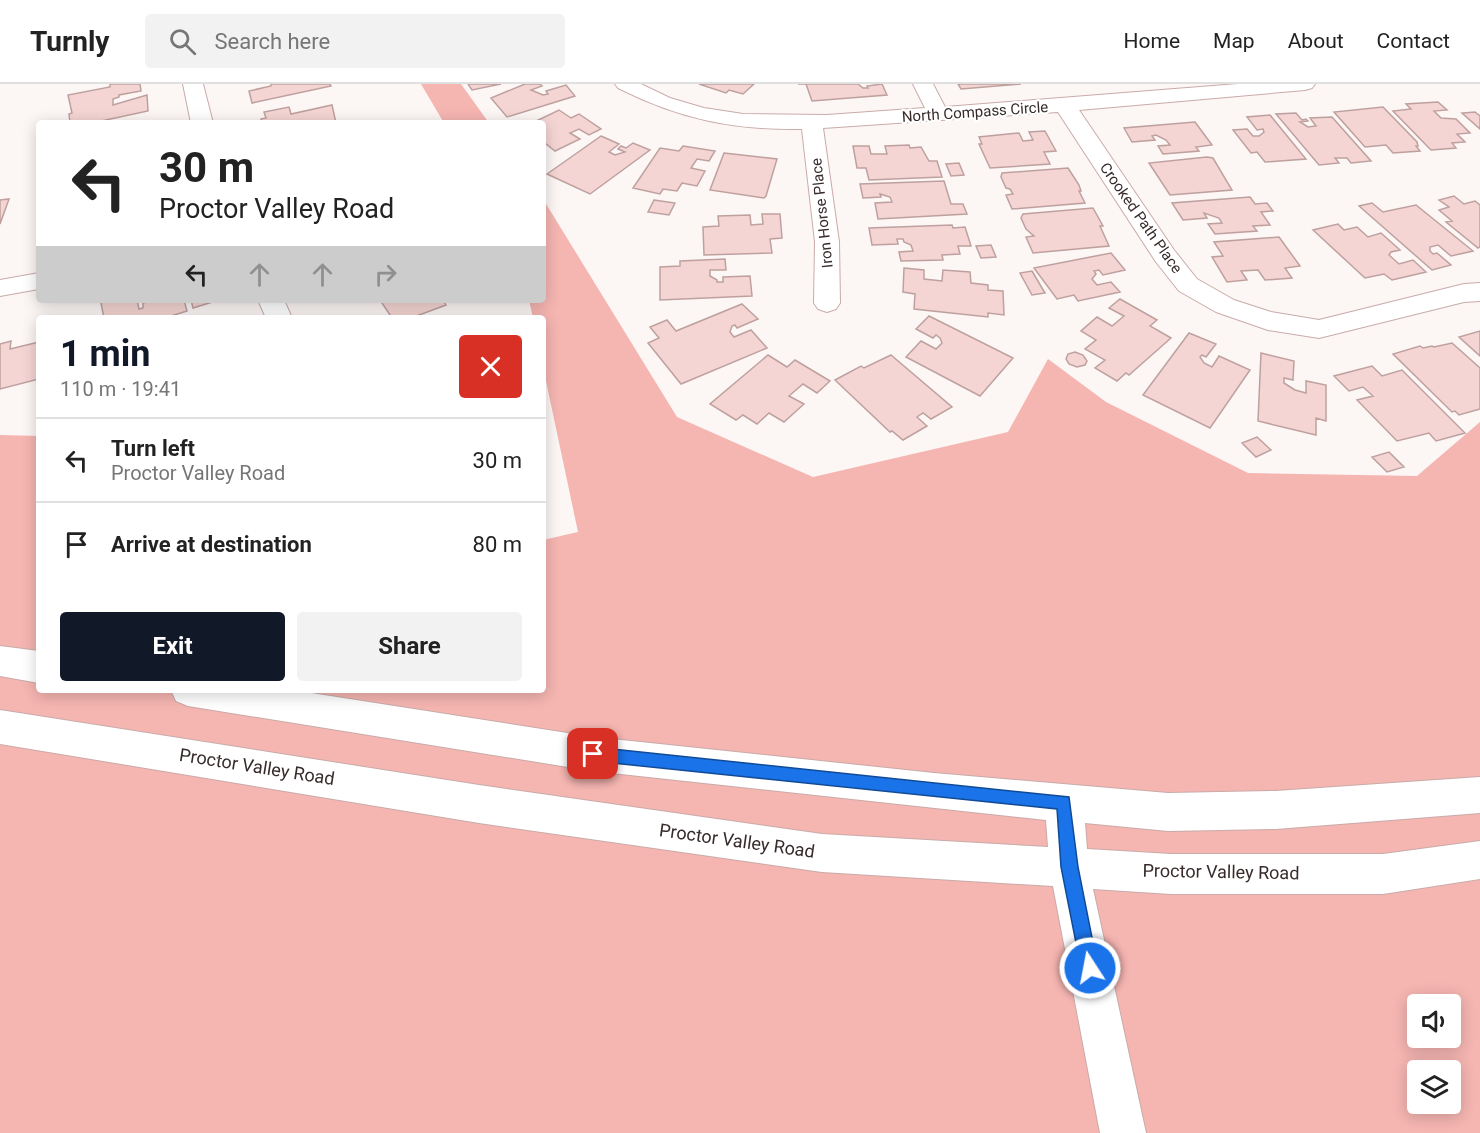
<!DOCTYPE html>
<html lang="en">
<head>
<meta charset="utf-8">
<style>
  :root { --surface:#fff; --page:#f2f2f2; --text:#222; --muted:#767676; --line:#e0e0e0; --accent:#111827 }
  body { margin:0; font-family:Roboto,sans-serif; background:var(--page); color:var(--text); height:100vh; display:flex; flex-direction:column; font-size:22px; white-space:nowrap }
  * { box-sizing:border-box; margin:0 }
  p { font-size:20px; color:var(--muted) }
  .icon { flex:none; width:33px; height:33px; fill:none; stroke:currentColor; stroke-width:2; stroke-linecap:round; stroke-linejoin:round }
  .map { position:relative; flex:1; overflow:hidden }
  .drawer { position:absolute; left:36px; top:231px; width:510px; height:378px; display:flex; flex-direction:column; background:var(--surface); border-radius:6px; box-shadow:0 3px 15px #0003 }
  .drawer>* { flex:none }
  .top-card { position:absolute; left:36px; top:36px; width:510px; height:183px; border-radius:6px; box-shadow:0 3px 15px #0003; background:#fff; color:var(--text); overflow:hidden }
  .buttons { position:absolute; left:1407px; top:910px; display:grid; gap:12px }
  .buttons a { display:grid; place-items:center; width:54px; height:54px; border-radius:6px; background:var(--surface); box-shadow:0 3px 15px #0003; font-size:30px }
  .pin { position:absolute; display:grid; place-items:center; width:51px; height:51px; color:#fff; margin:-26px; border-radius:12px; box-shadow:0 3px 9px #0006 }
  .me { position:absolute; width:66px; margin:-33px; rotate:349deg; stroke-linejoin:round; filter:drop-shadow(0 0 4px #0008) }
  .turn { display:flex; align-items:center; gap:21px; height:126px; padding:0 24px; font-size:27px }
  .turn .icon { width:78px; height:78px; stroke-width:2.5 }
  .turn b { display:block; font-size:42px; line-height:51px }
  .lanes { display:flex; align-items:center; height:57px; padding:0 24px; background:#0003; justify-content:center; gap:30px; direction:ltr }
  .lanes .off { opacity:.35 }
  .round { display:grid; place-items:center; flex:none; width:63px; height:63px; border-radius:6px; background:var(--page) }
  .head { display:flex; align-items:center; justify-content:space-between; height:102px; padding:0 24px }
  h1 { font-size:36px; font-weight:700; line-height:45px; color:var(--accent) }
  .button { display:flex; gap:12px; margin-top:auto; padding:12px 24px }
  .button a { flex:1; height:69px; border-radius:6px; background:var(--accent); color:#fff; font-size:24px; font-weight:700; line-height:69px; text-align:center }
  .button a+a { background:var(--page); color:var(--text) }
  ul { padding:0; list-style:none }
  li { display:flex; align-items:center; gap:18px; height:84px; padding:0 24px; border-top:2px solid var(--line) }
  li div { flex:1 }
  li b { display:block; font-size:22px }
  li em { font-style:normal }
  header { display:flex; align-items:center; gap:36px; box-sizing:border-box; height:84px; padding:0 30px; background:var(--surface); border-bottom:2px solid var(--line) }
  header strong { font-size:28px }
  nav { display:flex; gap:33px; margin-inline-start:auto; font-size:21px }
  .search { width:420px; height:54px; background:var(--page); display:flex; align-items:center; gap:15px; box-sizing:border-box; padding:0 21px; border-radius:6px; color:var(--muted); font-size:22px }
  .map>svg:first-child { display:block }
  .green { fill:#f5b5b1; fill-rule:evenodd }
  .building { fill:#f4d5d3; stroke:#bea19f; stroke-width:1.5 }
  .lines { fill:none; stroke-linecap:round; stroke-linejoin:round }
  .minor-casing { stroke:#c9aba9; stroke-width:2 }
  .minor { fill:#fff; fill-rule:evenodd }
  .route { fill:#1a73e8; stroke:#114b97; stroke-width:1.5 }
  .labels { text-anchor:middle; stroke-width:4.5; stroke-linejoin:round; paint-order:stroke }
  .far-street-label { font-size:15px; fill:#372b2b; stroke:#fff }
  .street-label { font-size:18px; fill:#372b2b; stroke:#fff }
</style>
</head>
<body>
<header>
<strong>Turnly</strong>
<div class="search"><svg class="icon" aria-label="search" viewBox="0 0 24 24"><circle cx="10" cy="10" r="6"/><path d="M15 15l6 6"/></svg>Search here</div>
<nav><a>Home</a><a>Map</a><a>About</a><a>Contact</a></nav>
</header>
<div class="map">
<svg width="1480" height="1049" viewBox="0 0 1480 1049">
  <rect width="100%" height="100%" fill="#fcf6f5"/>
  <path class="green" d="M421,0H461L489,39H444Z
    M543,115L677,333L813,393L1008,348L1048,275L1106,318L1248,389L1417,392L1480,338V1049H0V351L39,352V606H543V456L578,448L543,283V234H533L529,216H543ZM1418,921H1450V954H1418ZM1418,987H1450V1020H1418Z"/>
  <path class="building" d="M110,0H140L141,7L119,11V13L113,15V21L147,11L148,27L92,39H70L69,30L72,29L68,11L110,3Z
    M271,0H330L331,2L252,19L249,7L271,2Z
    M468,0H501L472,6Z
    M525,0H540L542,2L531,6L543,11L548,10L546,7L566,1L575,12L507,33L491,14Z
    M699,0H754L743,10L729,6L726,9Z
    M798,0H858L863,4H868L867,2L882,0L887,11L812,17L806,0Z
    M958,0H1021L961,5Z
    M1438,18L1447,26L1434,27L1441,34L1456,35L1470,49L1457,50L1465,58L1452,59L1456,64L1431,66L1393,27L1411,25L1406,20Z
    M332,21L336,39H262L261,35L266,34L264,28L289,23L291,30Z
    M1383,23L1417,58L1418,62H1416L1420,67L1393,69L1386,61L1365,63L1334,28Z
    M559,26L571,34L579,30L601,45L589,51L579,45L570,49L580,55L555,67L546,60L543,62V39H532Z
    M1475,28L1480,32V45L1462,29Z
    M1296,29L1302,36L1306,35L1308,37L1300,38L1308,43L1316,42L1310,34L1332,33L1371,77L1351,79L1347,74H1335L1339,79L1319,81L1276,30Z
    M1270,31L1306,75L1265,78L1257,68L1251,69L1233,46L1247,45L1253,52H1259L1264,48L1263,45L1257,46L1247,33Z
    M1195,38L1212,61L1196,63L1199,67L1163,70L1158,62L1170,61L1166,56L1156,51L1152,52L1155,56L1132,58L1124,44Z
    M1045,47L1056,67L1044,68L1050,80L990,84L979,60H982L979,53L1019,49L1023,57L1033,56L1029,48Z
    M601,52L619,60L609,68L615,71L625,68L618,65L621,62L626,64L633,59L650,66L590,110L547,90Z
    M909,61L910,64L921,63L929,77H937L942,93L869,96L866,84H857L853,62H869L871,70H887L885,62Z
    M683,62L715,67L709,77L697,75L691,84L705,87L697,102L682,99L677,107L663,105L660,110L633,104L660,64L679,67Z
    M724,69L777,75L766,112L764,114L710,106Z
    M1207,73L1213,74L1232,106L1170,111L1149,79Z
    M959,79L964,91L951,92L946,80Z
    M1068,84L1079,101L1081,107H1079L1085,119L1012,125L1006,111L1013,110L1010,105L1006,104L1001,93L1002,89Z
    M944,97L951,120H963L967,130L878,135L875,119L892,118L890,113L880,110L881,113L863,114L860,100Z
    M1454,112L1464,120L1475,117L1480,121V163L1478,164L1446,138L1452,137L1439,126L1449,123L1439,116Z
    M1250,113L1255,120L1267,119L1273,127L1261,128L1270,141L1253,142L1257,147L1215,150L1208,140L1222,139L1219,134L1204,129L1207,134L1183,136L1172,119Z
    M9,115L0,140V116Z
    M654,116L675,119L669,131L648,128Z
    M1372,119L1383,128L1416,121L1473,167L1451,172L1438,161L1430,163V167L1433,170L1437,169L1451,181L1432,186L1359,122Z
    M1093,124L1103,142H1100L1109,162L1033,169L1026,153L1034,152L1026,145L1021,134L1023,130Z
    M762,130H780L782,154L770,155L772,169L704,171L703,143L719,142L718,132L750,131L751,141L763,140Z
    M1338,140L1344,146L1357,143L1368,153L1381,149L1400,166L1391,168L1389,171L1399,180L1413,176L1426,188L1392,196L1384,190L1365,194L1313,146Z
    M952,141L953,144L965,143L971,162H958L960,170L942,171L943,176L901,177L899,168L913,167L911,161L904,158L903,155H897L898,160L872,161L869,144Z
    M1279,153L1300,182L1285,184L1292,194L1265,196L1258,186L1241,187L1247,196L1227,198L1212,173L1223,172L1214,158Z
    M991,161L996,173L981,174L976,162Z
    M1111,169L1125,186L1103,191L1099,186L1094,187L1096,190L1092,195L1097,201L1111,198L1120,208L1078,217L1074,211L1057,215L1034,184Z
    M725,175L726,186H710V192L717,196V198H723V193L750,192L752,212L660,216V183L680,182V177Z
    M904,184L924,186V195L942,197L943,186L970,188L971,199L988,201V206L1003,207L1004,231L988,229V233L914,225L915,210L903,208Z
    M1032,187L1045,209L1032,211L1020,189Z
    M1120,215L1157,236L1150,242L1171,254L1129,291L1126,289L1117,297L1095,284L1105,276L1085,265L1096,256L1081,247L1097,233L1112,242L1124,232L1109,224Z
    M106,216H137L139,225L143,224V219L154,216H184L187,227L174,231L178,234H104L101,219Z
    M191,216H216V217L193,224Z
    M380,216H443L446,221L411,234H392Z
    M742,220L758,235L737,244L735,241L732,242L730,248L734,253L751,246L767,264L681,300L648,259L659,254L650,243L667,236L676,247Z
    M929,232L1013,274L980,312L906,273L921,257L936,265L942,259L940,254L936,251L933,254L916,245Z
    M1480,247V272L1459,253Z
    M1189,249L1216,260L1206,273L1202,271L1200,273L1204,279L1212,283L1219,272L1250,286L1210,344L1143,311Z
    M11,257L10,265L39,258V295L0,305V260Z
    M1452,259L1480,284V325L1459,331L1455,327L1452,328L1393,270L1420,262L1423,264L1432,262L1434,263Z
    M1075,268L1083,271L1087,277L1085,281L1077,283L1069,280L1066,275L1068,270Z
    M1261,269L1294,277L1293,296L1284,294V299L1295,306L1306,309V297L1326,301V337L1316,334V351L1258,337Z
    M768,271L787,283L795,276L830,297L817,309L803,300L789,312L804,320L784,338L769,329L757,340L743,331L736,336L710,320Z
    M891,271L952,323L931,335L923,329L917,333L927,342L903,356L892,347L890,348L835,296L861,282L864,284Z
    M1372,282L1382,292L1402,286L1465,349L1436,357L1429,349L1397,357L1357,316L1373,312L1363,303L1349,307L1334,292Z
    M1257,353L1271,366L1256,373L1242,359Z
    M1389,368L1404,383L1387,388L1372,373Z"/>
  <g class="lines">
    <defs>
      <path id="minor" d="M183,0H203L213,39H191Z
        M615,0H641L670,14L704,24L743,30L827,31L925,24L913,0H933L945,23L1238,0H1315L1312,4L1305,6L1079,26L1174,166L1197,195L1234,216L1271,228L1319,236L1464,200L1480,199V217L1464,218L1319,254L1268,246L1216,228L1179,207L1156,178L1058,28L823,44L839,158L840,219L836,225L827,228L818,225L814,219L815,158L802,45C732,46 680,35 618,4Z
        M39,189V205L0,212V196Z
        M258,216H284L292,234H266Z
        M0,562L39,567V599L0,592Z
        M171,606H292L593,653L934,689L1168,709L1276,707L1480,693V729L1276,745L1168,747L1085,739L1087,765L1171,770H1383L1480,757V795L1383,810H1171L1093,805L1146,1049H1100L1053,802L822,788L479,739L0,660V626L479,701L822,750L1048,763L1046,736L593,687L188,622L176,617Z"/>
    </defs>
    <use href="#minor" class="minor-casing"/>
    <use href="#minor" class="minor"/>
  </g>
  <path class="route" d="M593,663L1069,713L1078,783L1098,884L1096,890L1090,892L1084,890L1081,884L1061,783L1057,725L593,677L587,675L585,670L587,665Z"/>
  <g class="labels">
    <g class="far-street-label">
      <text transform="translate(975 28) rotate(-4)" y="5">North Compass Circle</text>
      <text transform="translate(822 129) rotate(-96)" y="5">Iron Horse Place</text>
      <text transform="translate(1141 134) rotate(55)" y="5">Crooked Path Place</text>
    </g>
    <g class="street-label">
      <text transform="translate(257 683) rotate(9)" y="6">Proctor Valley Road</text>
      <text transform="translate(737 757) rotate(8)" y="6">Proctor Valley Road</text>
      <text transform="translate(1221 788) rotate(1)" y="6">Proctor Valley Road</text>
    </g>
  </g>
</svg>
<div class="buttons">
<a><svg class="icon" aria-label="sound" viewBox="0 0 24 24"><path d="M4 9h4l5-4v14l-5-4H4zM17 9q2 3 0 6"/></svg></a>
<a><svg class="icon" aria-label="layers" viewBox="0 0 24 24"><path d="M12 4l9 5-9 5-9-5zM3 14l9 5 9-5"/></svg></a>
</div>
<div class="pin" style="left:593px;top:670px;background:#d93025"><svg class="icon" aria-label="arrive" viewBox="0 0 24 24"><path d="M6 21V4h12l-3 4 3 4H6"/></svg></div>
<svg class="me" style="left:1090px;top:884px" viewBox="-20 -20 40 40"><circle r="17" fill="#1a73e8" stroke="#fff" stroke-width="3"/><path d="M0-11L8 9 0 5-8 9z" fill="#fff"/></svg>
<div class="top-card">
<div class="turn"><svg class="icon" aria-label="left" viewBox="0 0 24 24"><path d="M17 20v-9H6M10 6l-5 5 5 5"/></svg><div><b>30 m</b>Proctor Valley Road</div></div>
<div class="lanes"><svg class="icon" aria-label="left" viewBox="0 0 24 24"><path d="M17 20v-9H6M10 6l-5 5 5 5"/></svg><svg class="icon off" aria-label="ahead" viewBox="0 0 24 24"><path d="M12 20V5M6 11l6-6 6 6"/></svg><svg class="icon off" aria-label="ahead" viewBox="0 0 24 24"><path d="M12 20V5M6 11l6-6 6 6"/></svg><svg class="icon off" aria-label="right" viewBox="0 0 24 24"><path d="M7 20v-9h11M14 6l5 5-5 5"/></svg></div>
</div>
<section class="drawer">
<div class="head"><div><h1>1 min</h1><p>110 m · 19:41</p></div><a class="round" style="background:#d93025;color:#fff"><svg class="icon" aria-label="close" viewBox="0 0 24 24"><path d="M6 6l12 12M18 6L6 18"/></svg></a></div>
<ul>
<li><svg class="icon" aria-label="left" viewBox="0 0 24 24"><path d="M17 20v-9H6M10 6l-5 5 5 5"/></svg><div><b>Turn left</b><p>Proctor Valley Road</p></div><em>30 m</em></li>
<li><svg class="icon" aria-label="arrive" viewBox="0 0 24 24"><path d="M6 21V4h12l-3 4 3 4H6"/></svg><div><b>Arrive at destination</b></div><em>80 m</em></li>
</ul>
<div class="button"><a>Exit</a><a>Share</a></div>
</section>
</div>
</body>
</html>
